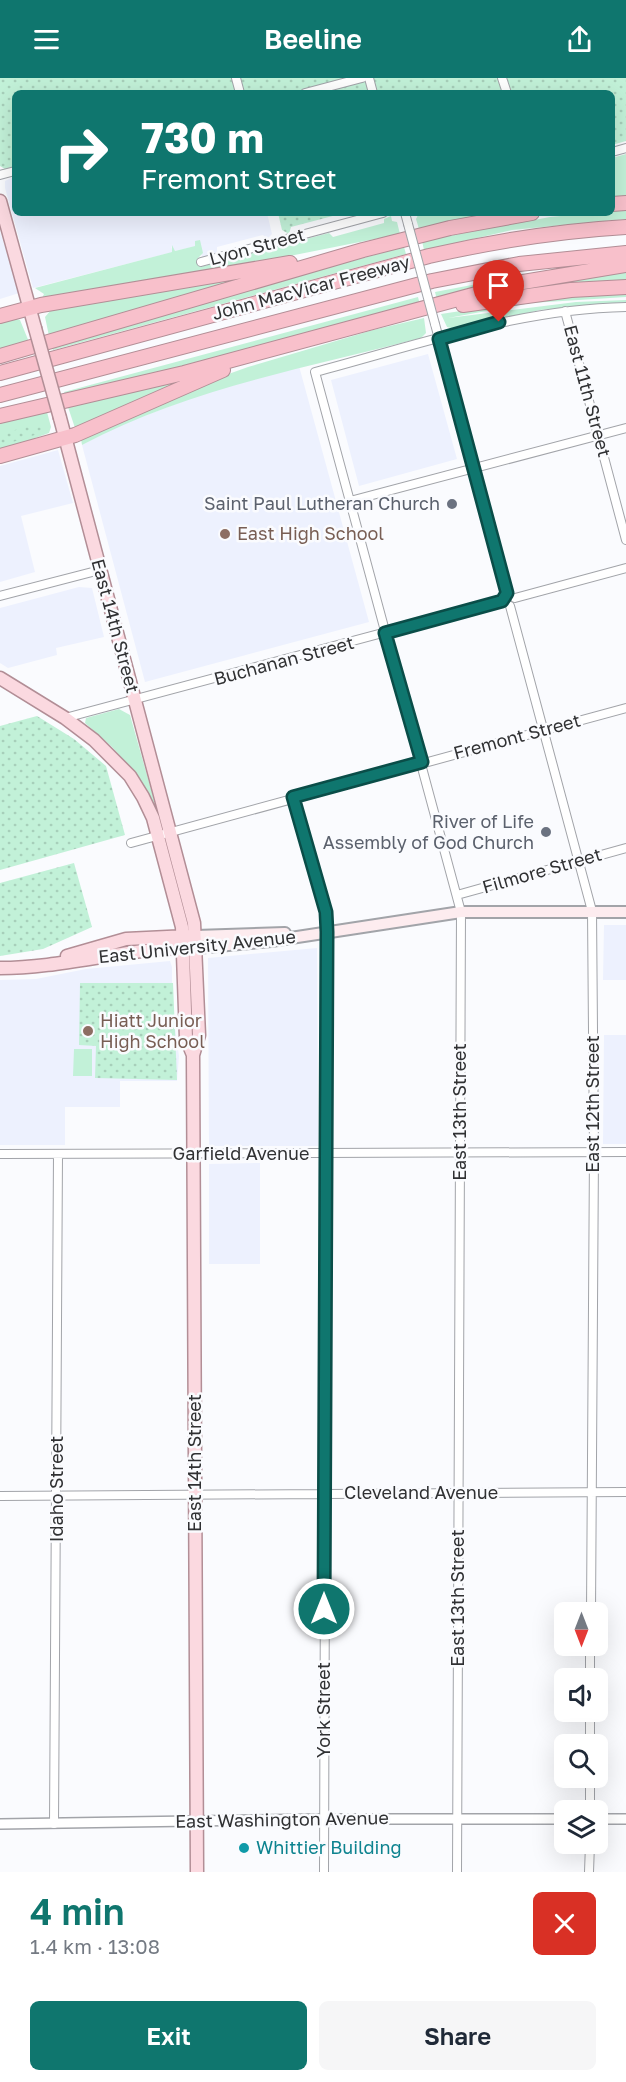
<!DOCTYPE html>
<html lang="en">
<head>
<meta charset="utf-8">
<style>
  :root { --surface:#fff; --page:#f6f6f7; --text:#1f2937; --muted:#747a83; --accent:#0f766e }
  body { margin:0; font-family:"Golos Text",sans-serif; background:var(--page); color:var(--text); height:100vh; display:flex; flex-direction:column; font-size:22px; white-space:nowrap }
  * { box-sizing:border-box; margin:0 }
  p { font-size:20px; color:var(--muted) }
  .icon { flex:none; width:33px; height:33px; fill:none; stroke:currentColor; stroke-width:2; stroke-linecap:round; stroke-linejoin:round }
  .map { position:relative; height:1794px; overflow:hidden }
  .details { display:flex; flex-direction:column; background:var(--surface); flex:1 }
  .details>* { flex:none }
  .top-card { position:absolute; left:12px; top:12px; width:603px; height:126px; border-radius:9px; box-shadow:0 6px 24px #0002; background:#0f766e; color:#fff; overflow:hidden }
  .needle { width:39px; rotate:180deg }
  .controls { position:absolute; left:554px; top:1524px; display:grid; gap:12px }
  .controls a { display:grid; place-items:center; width:54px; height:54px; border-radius:9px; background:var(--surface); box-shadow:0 6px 24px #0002; font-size:30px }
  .pin { position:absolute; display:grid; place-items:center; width:51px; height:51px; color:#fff; margin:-62px -26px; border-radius:50% 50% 50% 0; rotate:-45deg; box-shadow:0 0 6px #0007 }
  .pin .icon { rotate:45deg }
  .me { position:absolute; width:66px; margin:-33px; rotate:0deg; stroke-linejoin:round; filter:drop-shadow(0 0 4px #0008) }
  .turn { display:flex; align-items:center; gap:21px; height:126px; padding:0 30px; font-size:27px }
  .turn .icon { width:78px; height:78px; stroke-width:2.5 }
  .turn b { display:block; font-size:42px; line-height:51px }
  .round { display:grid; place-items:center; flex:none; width:63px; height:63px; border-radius:9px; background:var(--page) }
  .summary { display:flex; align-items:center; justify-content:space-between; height:102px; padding:0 30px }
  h1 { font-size:36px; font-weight:600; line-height:45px; color:var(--accent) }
  .cta { display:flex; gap:12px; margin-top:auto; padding:12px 30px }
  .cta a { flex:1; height:69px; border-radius:9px; background:var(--accent); color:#fff; font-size:24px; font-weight:600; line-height:69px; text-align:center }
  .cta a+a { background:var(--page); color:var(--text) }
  header { display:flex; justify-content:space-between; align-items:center; height:78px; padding:0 30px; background:var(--accent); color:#fff; font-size:27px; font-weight:600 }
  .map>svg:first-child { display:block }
  .built { fill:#edf1fe }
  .grass { fill:#c2f1d8 }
  .park { fill:url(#park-dots) }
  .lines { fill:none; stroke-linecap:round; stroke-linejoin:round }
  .minor-casing { stroke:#a2a4a9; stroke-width:10 }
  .tertiary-casing { stroke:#a2a4a9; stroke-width:12 }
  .secondary-casing { stroke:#a2a4a9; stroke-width:14 }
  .primary-casing { stroke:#b28e96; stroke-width:15 }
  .motorway-casing { stroke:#b28e96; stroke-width:16 }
  .minor { stroke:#fff; stroke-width:8 }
  .tertiary { stroke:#fff; stroke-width:9 }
  .secondary { stroke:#fdecef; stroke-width:10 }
  .primary { stroke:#fbd9e0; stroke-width:12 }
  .motorway { stroke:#f8c0cb; stroke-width:14 }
  .minor-bridge-casing { stroke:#a2a4a9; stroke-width:10; stroke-linecap:butt }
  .primary-bridge-casing { stroke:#b28e96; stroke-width:15; stroke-linecap:butt }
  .minor-bridge { stroke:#fff; stroke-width:8 }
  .primary-bridge { stroke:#fbd9e0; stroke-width:12 }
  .route-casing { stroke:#0a4d48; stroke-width:15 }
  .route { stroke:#0f766e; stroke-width:10 }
  .worship-dot { fill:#6b7280; stroke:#fafbfe; stroke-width:2 }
  .education-dot { fill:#8d6e63; stroke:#fafbfe; stroke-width:2 }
  .culture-dot { fill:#0f9aa8; stroke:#fafbfe; stroke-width:2 }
  .labels { text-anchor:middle; stroke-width:5; stroke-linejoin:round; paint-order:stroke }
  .street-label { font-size:18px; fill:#303133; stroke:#fafbfe }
  .worship-label { font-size:18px; fill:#5b616d; stroke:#fafbfe; text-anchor:end }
  .education-label { font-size:18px; fill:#785e54; stroke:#fafbfe; text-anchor:start }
  .culture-label { font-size:18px; fill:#0d838f; stroke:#fafbfe; text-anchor:start }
</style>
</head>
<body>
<header><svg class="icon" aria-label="menu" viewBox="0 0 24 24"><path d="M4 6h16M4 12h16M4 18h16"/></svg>Beeline<svg class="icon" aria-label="share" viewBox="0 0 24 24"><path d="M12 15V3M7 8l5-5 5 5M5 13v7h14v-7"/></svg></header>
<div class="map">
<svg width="626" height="1794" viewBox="0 0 626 1794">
  <defs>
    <pattern id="park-dots" width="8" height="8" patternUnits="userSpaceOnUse" patternTransform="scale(1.5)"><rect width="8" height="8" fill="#c2f1d8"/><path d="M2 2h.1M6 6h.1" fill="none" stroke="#a7cfba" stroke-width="1.8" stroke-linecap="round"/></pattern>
  </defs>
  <rect width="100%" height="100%" fill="#fafbfe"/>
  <path class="built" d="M15,98V135H267L272,156L267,161L263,157L217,169V175L202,179L199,162L196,168L175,173L171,168L173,174L33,210L5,110V103Z
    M0,153L19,215L0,221Z
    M428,276L457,381L359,408L331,302Z
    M299,288L369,544L145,604L82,367L118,348L210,313Z
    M58,372L73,425L21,438L35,494L0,504V388Z
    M79,509L92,510L104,559L56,570L57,577L8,590L0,585V530Z
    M604,847H626V902H603Z
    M317,870L318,1068H209L208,880Z
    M170,883L172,889V928L179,978L177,1003H120V1029H65V1067H0V902L36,901L86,891Z
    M604,957H626V1066H603Z
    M260,1085V1186H209V1086Z"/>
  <path class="grass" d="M626,76V119L612,121V80Z
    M626,132V141L512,152L424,172L422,163L550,139Z
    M419,135H499L419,151L416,141Z
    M391,138L392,143L397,144L400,156L159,204L45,221L42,220L44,216L35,210L172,174V167L175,173L195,168V163L200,162L203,175L197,181L200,189L329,155L333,159L384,145V141Z
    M404,169L406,176L53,272L51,267L184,228Z
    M562,190L437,222L435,214Z
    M626,192V204L501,216Z
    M260,197L49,258L45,239L51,232Z
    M626,214V219L531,225L448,240L576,224L626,222V224L540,232L458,252L447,249L441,236L545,220Z
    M418,219L420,227L66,320L64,314Z
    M12,240L20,242L29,264L0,274V243Z
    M424,240L426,255L421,260C306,290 187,311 82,367L81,361L212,302L248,289L373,252Z
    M200,296L75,350L68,329Z
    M47,334L51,349L49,355L35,360V363L0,373V343Z
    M119,631L130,637L156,729L130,689L112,669L85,645L86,640Z
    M74,971H92V998H73Z"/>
  <path class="park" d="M0,0H626V63L612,67V15H15V88L5,91L0,88Z
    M278,135H344L291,149L289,156L282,152Z
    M41,345L44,354L0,368V356Z
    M37,638L74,661L106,688L125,757L0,792V648Z
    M74,785L92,849L43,871L0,878V805Z
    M80,905H173L177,1002L95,1000L96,968L79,967Z"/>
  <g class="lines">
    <defs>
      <path id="minor" d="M236,0L240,15
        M369,0L373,15
        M502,0L507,15
        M305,15L362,0
        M612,74L626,70
        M0,97L15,93
        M405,135L408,146
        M201,184L383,135
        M565,233L626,462
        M435,246L507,515
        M350,423L626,350
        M0,518L100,492
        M515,520L626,490
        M510,528L592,833L594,1074L591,1534
        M65,640L502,523
        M293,719L326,834L327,854L324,1794
        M131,765L626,630
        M457,817L626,770
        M0,1076L626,1074
        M0,1418L626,1414
        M590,1600V1568
        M590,1666V1634
        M590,1732V1700
        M54,1746L58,1076
        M457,1794L461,834L315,294C417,267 519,231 626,229
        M589,1794L590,1766"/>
      <path id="tertiary" d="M597,1741H626
        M0,1746L323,1741H564"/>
      <path id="secondary" d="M196,858L285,855
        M196,870L271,863L461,834H626"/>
      <path id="primary" d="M0,123L35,250
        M60,340L194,845L199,957L193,977L197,1794
        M0,600L65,640L94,662L130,698L143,719L153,740L182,849L186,960L193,977
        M67,878L126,861L188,858
        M0,890C64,890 125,870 189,870"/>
      <path id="motorway" d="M612,126L626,125
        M463,227L571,212L626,209
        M0,238L41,227L290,185
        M0,278L363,172L450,150L532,135
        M0,295L429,178C495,163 559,153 626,149
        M0,317L432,203L519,186L626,175
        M0,338L184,295L517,205L626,187
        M0,378L75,357L223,292"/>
    </defs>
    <use href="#minor" class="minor-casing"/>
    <use href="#tertiary" class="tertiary-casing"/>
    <use href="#secondary" class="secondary-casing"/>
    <use href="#primary" class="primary-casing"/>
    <use href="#motorway" class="motorway-casing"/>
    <use href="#minor" class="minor"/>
    <use href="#tertiary" class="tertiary"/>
    <use href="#secondary" class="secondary"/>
    <use href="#primary" class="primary"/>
    <use href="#motorway" class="motorway"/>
    <defs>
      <path id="minor-bridge" d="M408,146L435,246"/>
      <path id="primary-bridge" d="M35,250L60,340"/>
    </defs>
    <use href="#minor-bridge" class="minor-bridge-casing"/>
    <use href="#primary-bridge" class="primary-bridge-casing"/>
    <use href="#minor-bridge" class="minor-bridge"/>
    <use href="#primary-bridge" class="primary-bridge"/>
  </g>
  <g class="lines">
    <defs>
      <path id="route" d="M324,1531L327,854L326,834L293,719L422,684L385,555L502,523L507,515L439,261L499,244"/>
    </defs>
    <use href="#route" class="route-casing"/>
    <use href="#route" class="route"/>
  </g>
  <g class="worship-dot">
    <circle cx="452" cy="426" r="6"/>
    <circle cx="546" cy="754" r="6"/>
  </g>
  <g class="education-dot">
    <circle cx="225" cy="456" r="6"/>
    <circle cx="88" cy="953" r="6"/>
  </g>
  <circle class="culture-dot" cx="244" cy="1770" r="6"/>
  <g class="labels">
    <g class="street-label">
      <text transform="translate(257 169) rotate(-15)" y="6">Lyon Street</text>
      <text transform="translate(311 210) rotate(-15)" y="6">John MacVicar Freeway</text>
      <text transform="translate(587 313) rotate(75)" y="6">East 11th Street</text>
      <text transform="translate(115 548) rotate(75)" y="6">East 14th Street</text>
      <text transform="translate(284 583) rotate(-15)" y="6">Buchanan Street</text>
      <text transform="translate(517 659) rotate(-15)" y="6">Fremont Street</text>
      <text transform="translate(542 793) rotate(-16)" y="6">Filmore Street</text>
      <text transform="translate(197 869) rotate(-6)" y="6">East University Avenue</text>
      <text transform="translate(593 1026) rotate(-90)" y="6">East 12th Street</text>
      <text transform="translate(460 1034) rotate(-90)" y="6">East 13th Street</text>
      <text x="241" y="1082">Garfield Avenue</text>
      <text transform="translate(195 1385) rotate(-90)" y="6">East 14th Street</text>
      <text transform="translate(57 1411) rotate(-90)" y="6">Idaho Street</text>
      <text x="421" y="1421">Cleveland Avenue</text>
      <text transform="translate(458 1520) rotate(-90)" y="6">East 13th Street</text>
      <text transform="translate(324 1632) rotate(-90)" y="6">York Street</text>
      <text transform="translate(282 1742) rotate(-1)" y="6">East Washington Avenue</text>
    </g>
    <g class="worship-label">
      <text x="440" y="432">Saint Paul Lutheran Church</text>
      <text x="534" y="750">River of Life<tspan x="534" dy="21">Assembly of God Church</tspan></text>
    </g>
    <g class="education-label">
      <text x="237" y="462">East High School</text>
      <text x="100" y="949">Hiatt Junior<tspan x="100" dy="21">High School</tspan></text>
    </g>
    <g class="culture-label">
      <text x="256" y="1776">Whittier Building</text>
    </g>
  </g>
</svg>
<div class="controls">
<a><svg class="needle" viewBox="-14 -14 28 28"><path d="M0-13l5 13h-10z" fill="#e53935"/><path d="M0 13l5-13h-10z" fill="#747a83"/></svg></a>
<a><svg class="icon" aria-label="sound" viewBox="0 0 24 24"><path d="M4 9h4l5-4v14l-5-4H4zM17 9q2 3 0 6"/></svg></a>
<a><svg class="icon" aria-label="search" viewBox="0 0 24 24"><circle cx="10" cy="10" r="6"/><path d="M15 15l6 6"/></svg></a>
<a><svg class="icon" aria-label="layers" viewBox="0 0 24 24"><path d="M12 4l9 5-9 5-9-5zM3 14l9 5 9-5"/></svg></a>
</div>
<div class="pin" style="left:499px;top:244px;background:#d93025"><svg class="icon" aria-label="arrive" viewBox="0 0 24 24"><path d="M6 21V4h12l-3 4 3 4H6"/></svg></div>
<svg class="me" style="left:324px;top:1531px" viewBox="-20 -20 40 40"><circle r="17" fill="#0f766e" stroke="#fff" stroke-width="3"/><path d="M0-11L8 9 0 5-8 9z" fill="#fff"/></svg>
<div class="top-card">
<div class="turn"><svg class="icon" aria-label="right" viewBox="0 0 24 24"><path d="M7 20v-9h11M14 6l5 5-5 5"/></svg><div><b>730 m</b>Fremont Street</div></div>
</div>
</div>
<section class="details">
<div class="summary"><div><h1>4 min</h1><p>1.4 km · 13:08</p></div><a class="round" style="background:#d93025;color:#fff"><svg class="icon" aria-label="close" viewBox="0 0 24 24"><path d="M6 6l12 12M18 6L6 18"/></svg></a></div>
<div class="cta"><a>Exit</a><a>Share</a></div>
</section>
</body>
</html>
